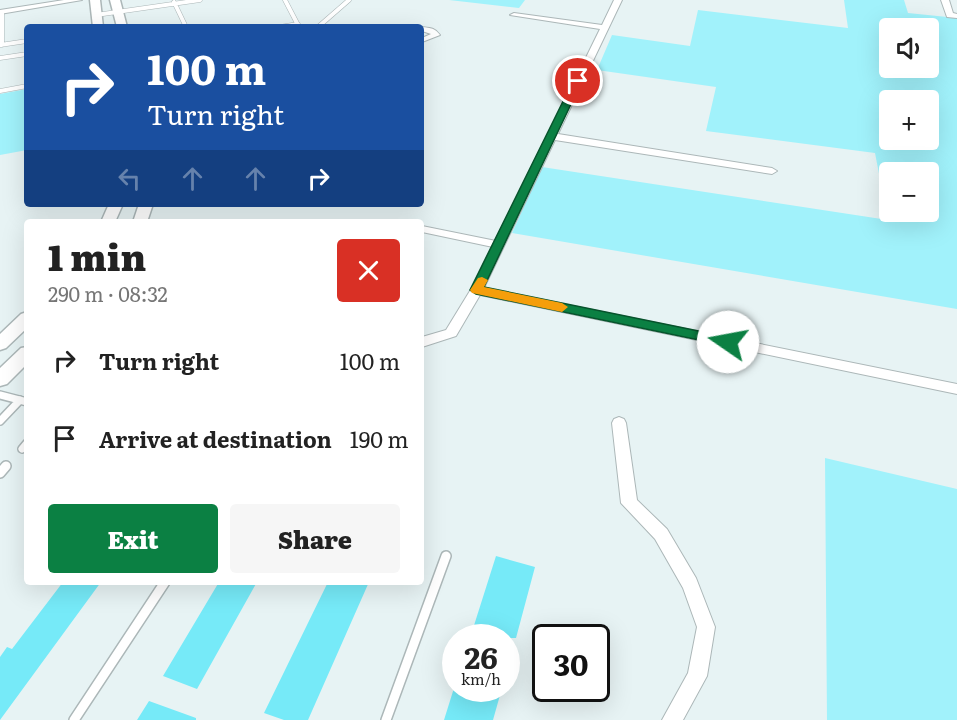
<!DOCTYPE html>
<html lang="en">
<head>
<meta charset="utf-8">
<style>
  :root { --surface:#fff; --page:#f6f6f6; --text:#222; --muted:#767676; --accent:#0b8043 }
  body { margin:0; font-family:Literata,serif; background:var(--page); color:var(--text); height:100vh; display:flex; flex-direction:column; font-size:22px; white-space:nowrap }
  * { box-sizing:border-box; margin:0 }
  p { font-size:20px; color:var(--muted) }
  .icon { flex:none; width:33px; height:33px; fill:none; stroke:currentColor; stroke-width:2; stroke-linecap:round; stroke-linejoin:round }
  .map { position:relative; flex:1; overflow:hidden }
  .sheet { position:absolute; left:24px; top:219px; width:400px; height:366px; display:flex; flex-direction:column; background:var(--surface); border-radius:6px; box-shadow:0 6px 24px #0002 }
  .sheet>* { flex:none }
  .hud { position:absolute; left:24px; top:24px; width:400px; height:183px; border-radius:6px; box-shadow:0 6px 24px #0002; background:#1a4fa0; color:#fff; overflow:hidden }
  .buttons { position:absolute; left:879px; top:18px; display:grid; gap:12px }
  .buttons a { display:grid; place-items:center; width:60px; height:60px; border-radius:6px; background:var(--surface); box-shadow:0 6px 24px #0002; font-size:30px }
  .speed { position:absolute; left:442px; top:624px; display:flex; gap:12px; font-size:30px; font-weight:700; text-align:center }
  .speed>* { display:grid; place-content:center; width:78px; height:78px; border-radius:50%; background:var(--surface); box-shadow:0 6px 24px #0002; line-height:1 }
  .speed small { font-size:15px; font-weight:400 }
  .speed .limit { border:3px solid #111; border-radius:9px; background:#fff; color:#111 }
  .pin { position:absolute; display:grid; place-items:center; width:51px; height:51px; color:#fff; margin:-26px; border:3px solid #fff; border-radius:50%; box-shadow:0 2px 6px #0007 }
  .me { position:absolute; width:66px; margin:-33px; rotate:282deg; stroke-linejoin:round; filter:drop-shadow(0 0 4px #0008) }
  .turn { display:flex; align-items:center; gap:21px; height:126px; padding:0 24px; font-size:27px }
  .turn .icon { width:78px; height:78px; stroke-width:2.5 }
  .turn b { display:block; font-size:42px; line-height:51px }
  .lanes { display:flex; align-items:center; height:57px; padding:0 24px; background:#0003; justify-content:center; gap:30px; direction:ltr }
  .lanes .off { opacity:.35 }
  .round { display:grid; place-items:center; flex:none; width:63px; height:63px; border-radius:6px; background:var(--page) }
  .headline { display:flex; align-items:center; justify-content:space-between; height:102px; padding:0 24px }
  h1 { font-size:36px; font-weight:800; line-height:45px }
  .cta { display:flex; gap:12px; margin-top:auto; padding:12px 24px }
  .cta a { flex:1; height:69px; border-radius:6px; background:var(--accent); color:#fff; font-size:24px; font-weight:800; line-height:69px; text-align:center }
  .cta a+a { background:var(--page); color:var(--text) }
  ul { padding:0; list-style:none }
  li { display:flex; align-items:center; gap:18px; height:78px; padding:0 24px }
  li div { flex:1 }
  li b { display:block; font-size:22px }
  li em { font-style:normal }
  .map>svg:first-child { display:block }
  .green { fill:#a1f2fb; fill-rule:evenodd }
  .building { fill:#76eaf8 }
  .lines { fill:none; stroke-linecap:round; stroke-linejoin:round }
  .service-far2-casing { stroke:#acb7b8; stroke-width:5 }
  .service-far1-casing { stroke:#acb7b8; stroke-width:10 }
  .service-casing { stroke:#acb7b8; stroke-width:12 }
  .minor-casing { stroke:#acb7b8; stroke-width:2 }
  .tertiary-casing { stroke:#acb7b8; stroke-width:3 }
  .service-far2 { stroke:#fff; stroke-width:4 }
  .service-far1 { stroke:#fff; stroke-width:7 }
  .service { stroke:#fff; stroke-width:9 }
  .minor { fill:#fff; fill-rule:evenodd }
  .tertiary { fill:#fff; fill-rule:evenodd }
  .route { fill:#0b8043; stroke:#07532c; stroke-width:1.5 }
  .slow { fill:#f59e0b }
</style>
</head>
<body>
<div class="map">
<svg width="957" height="720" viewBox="0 0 957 720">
  <rect width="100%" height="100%" fill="#e7f3f4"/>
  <path class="green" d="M449,0H525L519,8Z
    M844,0H904L908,13L957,18V309L512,233L542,167L888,220L875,153L706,131L716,87L597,70L612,35L690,46L698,10L848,28ZM890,28H928V68H890ZM928,100V140H890V100ZM928,172V212H890V172Z
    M27,89V150L0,155V94Z
    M825,458L957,489V720H827Z"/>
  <path class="building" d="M496,556L535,567L516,638H470Z
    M63,582H101L0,720V657L7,647L12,649Z
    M219,582H257L197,689L163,676Z
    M328,582H369L308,720H284L264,713Z
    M454,688H502L493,720H444Z
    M149,701L196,718V720H137Z"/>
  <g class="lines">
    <defs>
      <path id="service-far2" d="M285,0L299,27
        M174,2L186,27
        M2,12V45
        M96,15L200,0
        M280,27L298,24
        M318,27L349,0
        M0,45L27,41
        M0,58L27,54
        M0,91L27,86"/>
      <path id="service-far1" d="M0,395L27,402
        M0,421L20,400
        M22,449L27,443"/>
      <path id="service" d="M0,473L6,466
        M74,720L165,582
        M386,720L446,556"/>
      <path id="minor" d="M64,0H82L0,14V10Z
        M614,0H622L558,134L772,168L777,171L772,174L555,140L484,288L957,384V394L480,295L456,336L422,347V337L446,330L476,281L493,247L422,232V226L496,241L600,29L510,15L514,13L602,25Z
        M941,0H949L953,13L957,14V18L947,17Z
        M421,27H422C431,28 435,28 440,35L422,42V38L431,34L422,31Z
        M619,417L624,419L626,423L637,500L667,529L696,578L715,627L707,676L683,720H662L688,673L697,627L683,588L655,539L621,503L612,423L614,419Z"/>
      <path id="tertiary" d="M90,0H100L103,27H93Z
        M110,0H120L127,27H117Z
        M109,204H123L115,222H101Z
        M139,204H153L147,222H133Z
        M27,312V328L6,348L0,350V334L21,314Z
        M27,347V364L7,384L0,386V368L21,348Z"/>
    </defs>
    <use href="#service-far2" class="service-far2-casing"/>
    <use href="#service-far1" class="service-far1-casing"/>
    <use href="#service" class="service-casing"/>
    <use href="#minor" class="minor-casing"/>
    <use href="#tertiary" class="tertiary-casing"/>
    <use href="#service-far2" class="service-far2"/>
    <use href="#service-far1" class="service-far1"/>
    <use href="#service" class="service"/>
    <use href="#minor" class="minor"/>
    <use href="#tertiary" class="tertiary"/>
  </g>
  <path class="route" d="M574,79L582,81L484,287L728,337L733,338V345L728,346L476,294L470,290Z"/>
  <path class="slow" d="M482,277L488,280L484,287L562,303L568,307L562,312L472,293L470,290L478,278Z"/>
</svg>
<div class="buttons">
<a><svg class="icon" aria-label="sound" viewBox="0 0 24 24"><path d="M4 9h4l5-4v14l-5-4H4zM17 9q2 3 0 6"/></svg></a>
<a>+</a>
<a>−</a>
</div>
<div class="speed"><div>26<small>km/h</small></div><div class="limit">30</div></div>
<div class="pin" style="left:578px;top:81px;background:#d93025"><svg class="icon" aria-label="arrive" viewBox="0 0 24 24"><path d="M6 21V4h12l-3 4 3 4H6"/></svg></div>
<svg class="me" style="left:728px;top:342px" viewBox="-20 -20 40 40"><circle r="19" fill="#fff"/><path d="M0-13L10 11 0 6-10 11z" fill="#0b8043"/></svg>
<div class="hud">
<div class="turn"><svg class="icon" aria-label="right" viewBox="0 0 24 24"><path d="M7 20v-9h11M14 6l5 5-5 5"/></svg><div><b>100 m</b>Turn right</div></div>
<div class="lanes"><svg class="icon off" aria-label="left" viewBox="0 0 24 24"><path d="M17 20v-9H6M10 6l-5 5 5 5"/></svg><svg class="icon off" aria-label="ahead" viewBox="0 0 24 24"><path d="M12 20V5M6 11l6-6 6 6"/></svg><svg class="icon off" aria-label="ahead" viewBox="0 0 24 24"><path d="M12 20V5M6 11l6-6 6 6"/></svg><svg class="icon" aria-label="right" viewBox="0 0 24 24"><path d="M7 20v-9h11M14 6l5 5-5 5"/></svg></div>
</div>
<section class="sheet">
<div class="headline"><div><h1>1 min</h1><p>290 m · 08:32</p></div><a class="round" style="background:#d93025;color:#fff"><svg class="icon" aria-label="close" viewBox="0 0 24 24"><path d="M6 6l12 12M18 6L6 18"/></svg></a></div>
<ul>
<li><svg class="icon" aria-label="right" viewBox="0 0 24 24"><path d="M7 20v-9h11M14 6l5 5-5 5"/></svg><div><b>Turn right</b></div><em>100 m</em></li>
<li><svg class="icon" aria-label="arrive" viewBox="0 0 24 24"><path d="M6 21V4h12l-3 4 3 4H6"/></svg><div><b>Arrive at destination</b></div><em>190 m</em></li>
</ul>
<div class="cta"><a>Exit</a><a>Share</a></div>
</section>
</div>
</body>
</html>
